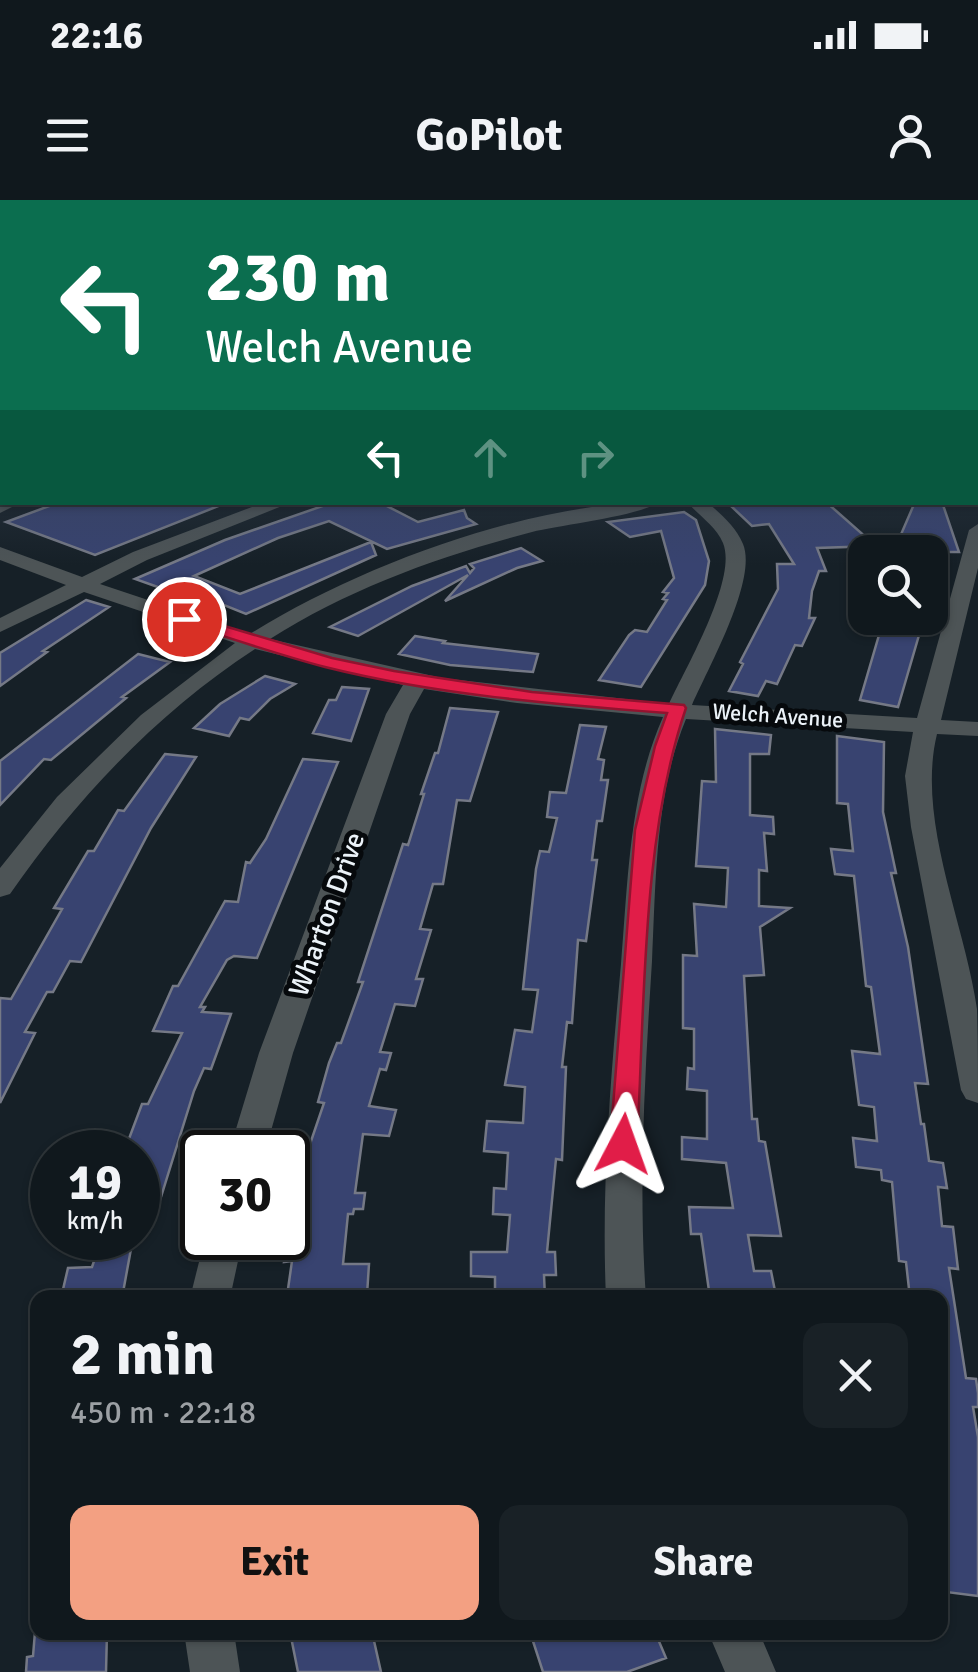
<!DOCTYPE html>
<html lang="en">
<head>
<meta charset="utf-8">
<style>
  :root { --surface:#10181d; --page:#192126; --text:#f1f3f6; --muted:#9ca0a4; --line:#30373b; --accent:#f3a082 }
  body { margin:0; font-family:Signika,sans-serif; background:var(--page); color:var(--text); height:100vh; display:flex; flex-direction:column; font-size:38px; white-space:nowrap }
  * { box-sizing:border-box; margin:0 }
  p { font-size:32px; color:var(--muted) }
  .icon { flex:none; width:55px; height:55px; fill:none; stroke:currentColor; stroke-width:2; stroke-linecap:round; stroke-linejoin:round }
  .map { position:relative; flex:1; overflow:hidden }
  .drawer { position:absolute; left:30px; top:1090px; width:918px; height:350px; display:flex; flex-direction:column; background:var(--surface); border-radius:20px; box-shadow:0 2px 8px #0004,0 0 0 2px var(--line) }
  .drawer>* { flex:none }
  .banner { position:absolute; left:0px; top:0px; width:980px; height:305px; box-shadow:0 2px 8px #0004,0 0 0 2px var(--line); background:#0b6e4f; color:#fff; overflow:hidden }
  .fabs { position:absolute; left:848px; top:335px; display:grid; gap:20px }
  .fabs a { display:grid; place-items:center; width:100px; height:100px; border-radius:20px; background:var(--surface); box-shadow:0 2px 8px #0004,0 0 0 2px var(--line); font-size:50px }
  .speed { position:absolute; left:30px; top:930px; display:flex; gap:20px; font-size:50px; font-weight:700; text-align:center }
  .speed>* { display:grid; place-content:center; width:130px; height:130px; border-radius:50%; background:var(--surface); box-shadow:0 2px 8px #0004,0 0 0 2px var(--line); line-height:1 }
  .speed small { font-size:25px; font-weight:400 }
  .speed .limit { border:5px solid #111; border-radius:15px; background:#fff; color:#111 }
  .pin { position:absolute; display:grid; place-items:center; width:85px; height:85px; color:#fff; margin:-42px; border:5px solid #fff; border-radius:50%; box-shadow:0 2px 10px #0007 }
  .me { position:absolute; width:110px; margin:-55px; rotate:4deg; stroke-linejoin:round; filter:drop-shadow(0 0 8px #0008) }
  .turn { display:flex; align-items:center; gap:35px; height:210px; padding:0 40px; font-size:45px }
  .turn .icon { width:130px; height:130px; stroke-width:2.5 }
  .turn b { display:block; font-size:70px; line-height:85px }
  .lanes { display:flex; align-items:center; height:95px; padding:0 40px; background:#0003; justify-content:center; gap:50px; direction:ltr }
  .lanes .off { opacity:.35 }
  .round { display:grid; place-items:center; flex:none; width:105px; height:105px; border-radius:20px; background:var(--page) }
  .overview { display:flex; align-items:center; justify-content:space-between; height:170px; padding:0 40px }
  h1 { font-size:60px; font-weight:700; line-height:75px }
  .cta { display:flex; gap:20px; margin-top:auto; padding:20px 40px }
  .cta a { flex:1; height:115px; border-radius:20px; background:var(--accent); color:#111; font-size:40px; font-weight:700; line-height:115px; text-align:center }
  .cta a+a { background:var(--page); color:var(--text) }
  .status { display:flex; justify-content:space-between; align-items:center; height:70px; padding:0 50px; background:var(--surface); direction:ltr }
  .status svg { height:28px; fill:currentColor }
  header { display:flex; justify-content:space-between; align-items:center; height:130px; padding:0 40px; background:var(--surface); font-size:45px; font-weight:700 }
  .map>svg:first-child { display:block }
  .building { fill:#384370; stroke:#757986; stroke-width:2.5 }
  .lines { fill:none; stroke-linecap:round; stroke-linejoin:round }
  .minor { fill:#4d5456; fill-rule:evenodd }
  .route { fill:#e11d48; stroke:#92132f; stroke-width:2.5 }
  .labels { text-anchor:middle; stroke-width:10; stroke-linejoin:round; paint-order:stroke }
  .far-street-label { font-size:22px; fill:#ebf2f8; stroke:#06090c }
  .street-label { font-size:28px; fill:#ebf2f8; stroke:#06090c }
</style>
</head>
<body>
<div class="status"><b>22:16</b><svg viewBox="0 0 49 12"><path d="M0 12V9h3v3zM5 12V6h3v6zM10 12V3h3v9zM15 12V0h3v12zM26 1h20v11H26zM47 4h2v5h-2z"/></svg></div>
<header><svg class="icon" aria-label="menu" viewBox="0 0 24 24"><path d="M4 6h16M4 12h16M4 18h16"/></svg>GoPilot<svg class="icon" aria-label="person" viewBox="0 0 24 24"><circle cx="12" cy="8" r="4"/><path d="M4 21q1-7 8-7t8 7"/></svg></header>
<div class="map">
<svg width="978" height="1472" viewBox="0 0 978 1472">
  <rect width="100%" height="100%" fill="#162027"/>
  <path class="building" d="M60,302H226V303L95,355L6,322Z
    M334,302H379L418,322L464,310L467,318L476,324L387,349L329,321L278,338L194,376L240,394L371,342L376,355L246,414L179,387L172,392L135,379L225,340Z
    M769,302H826L876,346L817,348L826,371H819L812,391L809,418H815L802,446L795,445L777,484L766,481L758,496L729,491L743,464L740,462L778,389L777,364H794L769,324L752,326L731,306Z
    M915,302H942L959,352H906L908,345L896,346Z
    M684,312L696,320L709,361L705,385L641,487L599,480L629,435L635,430L647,432L667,400L663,399L668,393L663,392L674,378L661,331L630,337L608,322Z
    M521,348L542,361L517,368L445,401L468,375L358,436L330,427L412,386L466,366L470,373L474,368L470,364Z
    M86,400L109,407L43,451L47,452L0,486V453Z
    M884,418H924L898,507L860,500Z
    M415,436L445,441L443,443L538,454L533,472L450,465L399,454Z
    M138,454L170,462L122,497L126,498L51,560L44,559L0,605V561Z
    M265,476L295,484L270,499L249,520L240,518L229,536L194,528L220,504Z
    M342,487L369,489L351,541L313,533L329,500H336Z
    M450,508L498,512L470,601L457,600L443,684H433L420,729L431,730L416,779H423L415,806L395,804L380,852L391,853L386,870L380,869L369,906L396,910L389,936L363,934L355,993H365L363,1009H354L353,1014H348L343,1064H369L367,1095L287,1096L292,1061L284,1062L288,1032H300L308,978H298L303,950H308L324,903L318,902L329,863L337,843H341L363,782H358L403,644L408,645L424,594H421L435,553H438Z
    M580,525L606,527L598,559L604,560L601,580H608L602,621H597L592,660H597L586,741L578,740L572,823L567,822L562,867H566L562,960L556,959L547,1052H555L556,1075H544L545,1098H495V1077L471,1076V1052H507L510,1015L493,1014L494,988L506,989L508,953L484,951L487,921L523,923L525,887L505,885L515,830L532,832L538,790L523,789L536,669L540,651L549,652L557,618L547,617L550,592L566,593Z
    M715,529L771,535L769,554H750V615L773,617L774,634L764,633L767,671L759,670V706L790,708L760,727L764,775L744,776L752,919H757L759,941L765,942L781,1036L748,1035L754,1071H771L775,1091H758L759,1098H710L701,1034H691L689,1007L733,1008L726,963L682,959V937L707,939V891L687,889L688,868L694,869V829L683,828V755L697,756L694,704L726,707L728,668L696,666L702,581L716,582Z
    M837,536L884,542L883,612L896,673H891L908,747L928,884L915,883L921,924H924L929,961L943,963L947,988L938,987L942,1026L953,1027L958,1069L949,1068L966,1178L976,1179L978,1193V1207H973L978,1237V1396L946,1392L940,1350V1098H910L906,1062L899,1061L892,982L882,980L881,970L856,967L853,938L877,941L874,907L859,905L852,851L880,854L871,787L866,786L854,676L835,674L831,649L853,651L848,604L837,603Z
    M165,554L196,557L151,628L81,762L70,761L53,792H47L25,832L35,833L0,903V798L11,799L62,709L54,708L88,651H94L118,610L124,611Z
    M303,559L338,562L257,758L234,756L227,760L200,807H205L202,812L231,814L211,869L204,868L194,891L156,1013H138V952H124L142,904H148L182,833L153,831L173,786H178L225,701L238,702L246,662L250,663L266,639Z
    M102,1038H133L122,1098H61L68,1068L92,1067Z
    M35,1432H107L106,1472H26L27,1457L33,1456Z
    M290,1432H372L381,1472H298Z
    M530,1432H655L666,1458L627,1472H543Z"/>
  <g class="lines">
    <path class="minor" d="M0,192H2V200H0Z
      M0,301L2,300L22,302L0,313Z
      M265,302H292L147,360L100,384L250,434C359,366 530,302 659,302C640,316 560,325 532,332C440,356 350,388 270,439L442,478L669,504C685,469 738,379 723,343C716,326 699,316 687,302H707C721,314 736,327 743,344C758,380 707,470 692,505L917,518L969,330L978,324V368L941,520L978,522V536L937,534C916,620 965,723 977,809C978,839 978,872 978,903L966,899L961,890L911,627L905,576L913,532L686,519C655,594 656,681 652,761C645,873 638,985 646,1098H606C601,986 611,875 621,764C628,682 629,593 663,517L517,503L424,489L410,514L293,853L265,952H229L259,853L386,514L403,485L255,449C158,512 76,599 10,694L0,697V668L57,597L141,515L235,443L84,392L0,432V418L66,385L0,360V347L82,377L133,352Z
      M205,1038H243L230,1098H190Z
      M184,1432H234L240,1472H190Z
      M708,1432H759L776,1472H725Z"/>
  </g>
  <linearGradient id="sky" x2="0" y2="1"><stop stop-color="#0c1215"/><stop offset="0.44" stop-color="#364252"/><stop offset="1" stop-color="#364252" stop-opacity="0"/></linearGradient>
  <rect width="978" height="365" fill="url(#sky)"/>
  <path class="route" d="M184,414L332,458L394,471L532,492L684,505L686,508C641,640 645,805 637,944L633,952L623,955L614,952L610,944L635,630L655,546L667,513C552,504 437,495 325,467C276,454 227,437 179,422V416Z"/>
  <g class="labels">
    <g class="far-street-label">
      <text transform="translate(778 515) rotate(4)" y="8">Welch Avenue</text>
    </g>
    <g class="street-label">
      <text transform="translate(326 714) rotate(-70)" y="10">Wharton Drive</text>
    </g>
  </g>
</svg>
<div class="fabs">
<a><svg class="icon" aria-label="search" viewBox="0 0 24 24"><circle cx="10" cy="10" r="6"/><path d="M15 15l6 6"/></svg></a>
</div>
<div class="speed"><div>19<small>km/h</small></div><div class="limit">30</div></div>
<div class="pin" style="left:184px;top:419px;background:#d93025"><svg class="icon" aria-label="arrive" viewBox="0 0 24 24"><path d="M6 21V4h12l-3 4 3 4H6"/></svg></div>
<svg class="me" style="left:623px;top:944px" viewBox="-20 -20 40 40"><path d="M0-17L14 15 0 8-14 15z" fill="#e11d48" stroke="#fff" stroke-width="4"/></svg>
<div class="banner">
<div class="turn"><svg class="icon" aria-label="left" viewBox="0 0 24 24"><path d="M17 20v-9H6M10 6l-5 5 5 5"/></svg><div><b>230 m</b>Welch Avenue</div></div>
<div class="lanes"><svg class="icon" aria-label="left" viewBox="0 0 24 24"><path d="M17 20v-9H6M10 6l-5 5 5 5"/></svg><svg class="icon off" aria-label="ahead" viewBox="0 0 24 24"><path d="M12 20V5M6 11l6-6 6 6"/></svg><svg class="icon off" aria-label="right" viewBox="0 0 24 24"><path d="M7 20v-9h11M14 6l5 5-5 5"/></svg></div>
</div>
<section class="drawer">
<div class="overview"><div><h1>2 min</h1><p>450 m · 22:18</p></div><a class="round"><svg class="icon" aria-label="close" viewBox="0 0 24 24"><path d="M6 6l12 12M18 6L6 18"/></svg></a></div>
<div class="cta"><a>Exit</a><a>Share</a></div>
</section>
</div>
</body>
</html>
